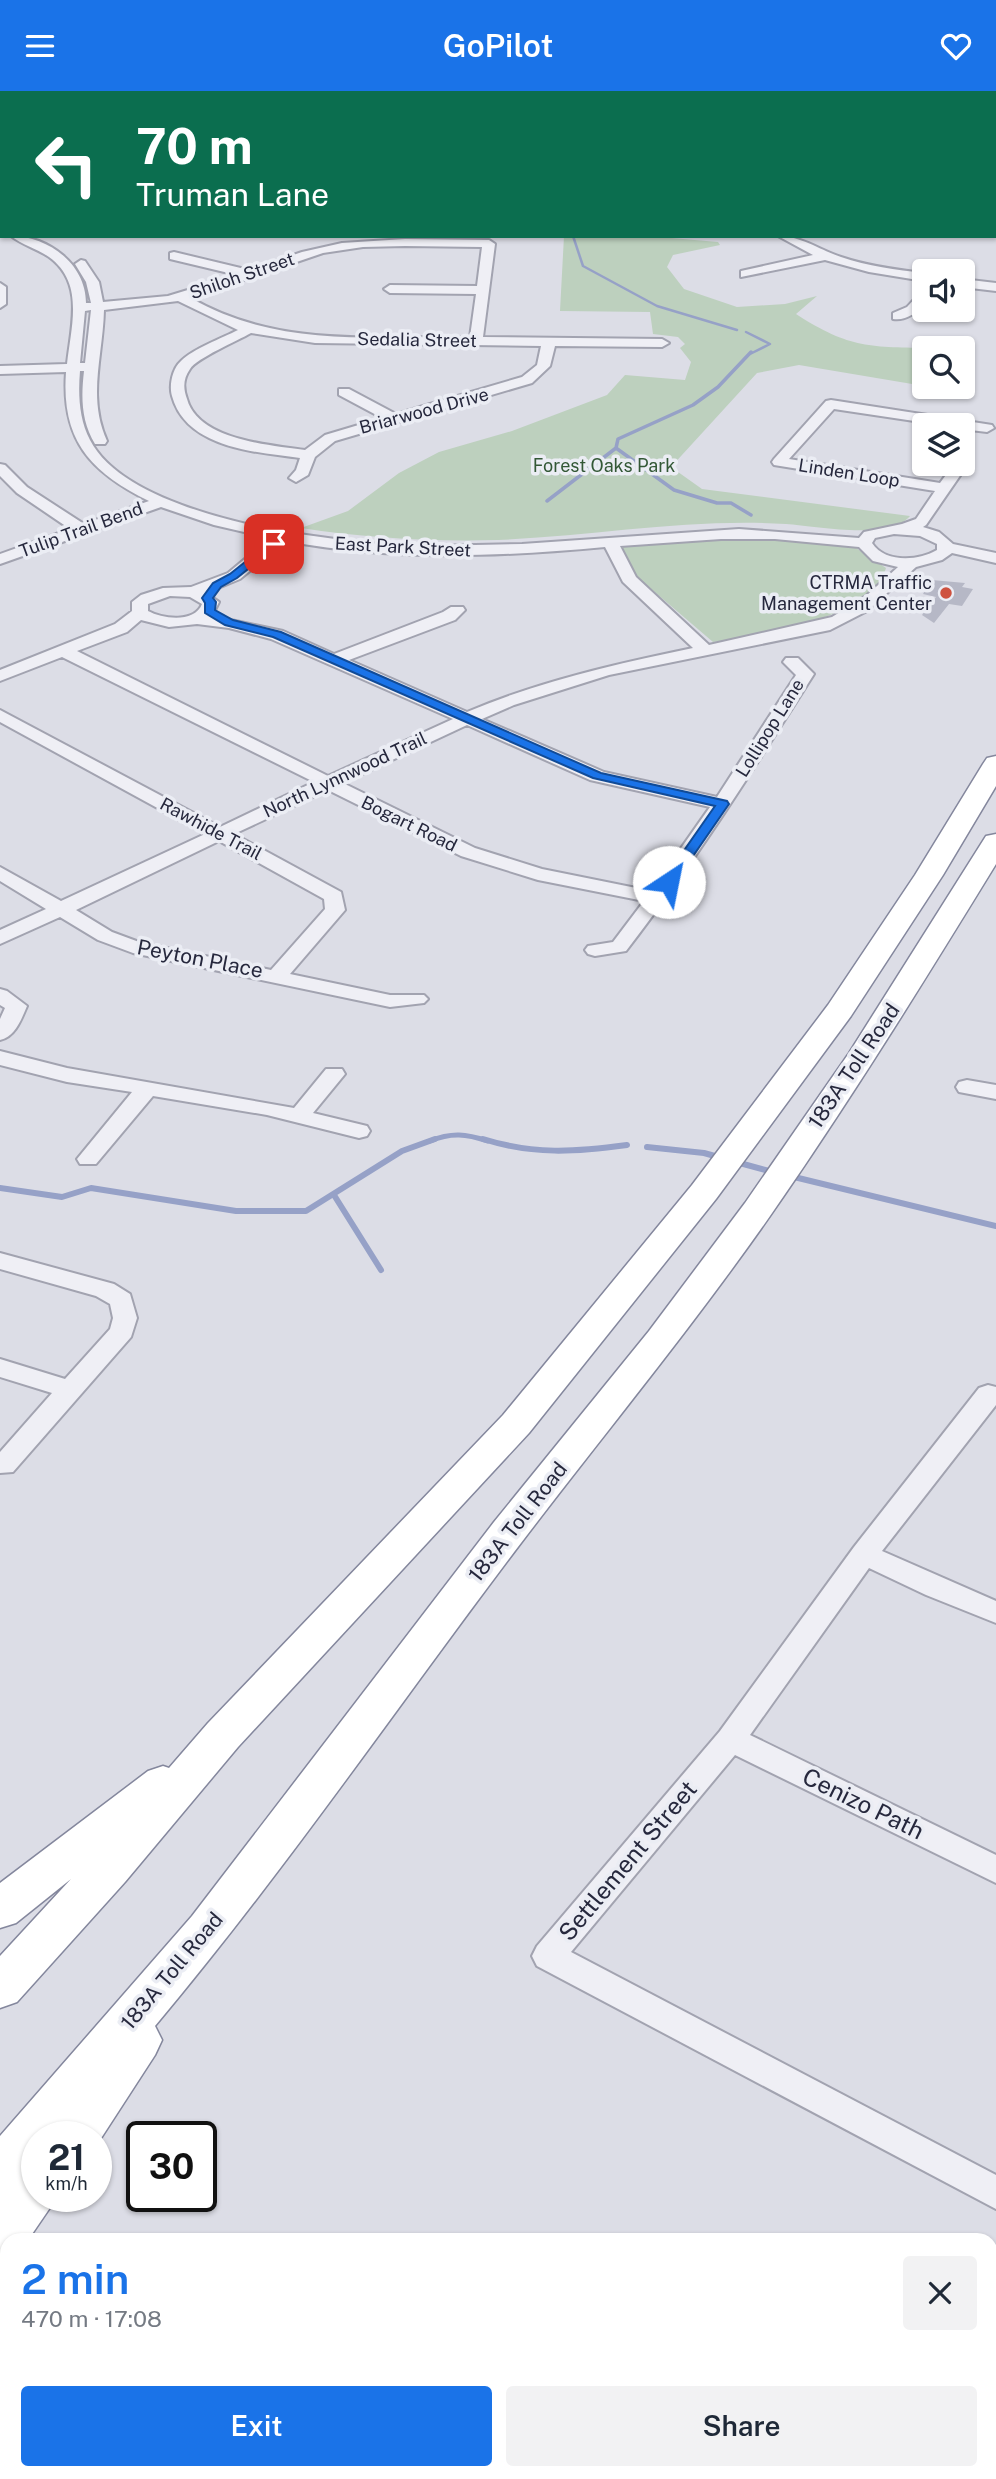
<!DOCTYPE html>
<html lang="en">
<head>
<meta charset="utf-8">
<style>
  :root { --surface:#fff; --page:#f2f2f3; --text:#1f2937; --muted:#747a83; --accent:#1a73e8 }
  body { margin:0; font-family:"Public Sans",sans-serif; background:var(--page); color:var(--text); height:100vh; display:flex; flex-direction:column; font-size:26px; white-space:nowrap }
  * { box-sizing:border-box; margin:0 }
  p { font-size:23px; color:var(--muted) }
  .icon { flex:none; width:38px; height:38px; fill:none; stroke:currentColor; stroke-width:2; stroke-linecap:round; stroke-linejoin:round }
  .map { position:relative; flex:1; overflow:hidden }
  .side { position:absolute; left:0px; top:2142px; width:998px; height:247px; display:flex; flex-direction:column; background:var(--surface); border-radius:21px 21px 0 0; box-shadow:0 2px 5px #0004 }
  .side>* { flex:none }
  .top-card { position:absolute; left:0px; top:0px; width:998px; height:147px; box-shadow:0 2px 5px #0004; background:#0b6e4f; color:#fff; overflow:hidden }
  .buttons { position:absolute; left:912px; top:168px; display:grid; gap:14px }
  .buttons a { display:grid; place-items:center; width:63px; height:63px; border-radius:7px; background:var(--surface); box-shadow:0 2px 5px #0004; font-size:35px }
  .speed { position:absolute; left:21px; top:2030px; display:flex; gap:14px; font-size:35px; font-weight:700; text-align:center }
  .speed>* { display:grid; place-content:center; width:91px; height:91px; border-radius:50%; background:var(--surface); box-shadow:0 2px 5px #0004; line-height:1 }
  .speed small { font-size:18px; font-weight:400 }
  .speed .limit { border:4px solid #111; border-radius:10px; background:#fff; color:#111 }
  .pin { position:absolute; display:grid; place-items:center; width:60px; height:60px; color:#fff; margin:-30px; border-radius:14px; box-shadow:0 4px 10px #0006 }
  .me { position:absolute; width:77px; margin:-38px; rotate:34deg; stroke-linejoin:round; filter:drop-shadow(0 0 5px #0008) }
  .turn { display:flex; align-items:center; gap:24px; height:147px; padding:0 21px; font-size:32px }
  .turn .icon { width:91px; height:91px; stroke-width:2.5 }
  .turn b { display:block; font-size:49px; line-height:60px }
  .round { display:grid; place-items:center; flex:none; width:74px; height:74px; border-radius:7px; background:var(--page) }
  .summary { display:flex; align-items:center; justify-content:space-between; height:119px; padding:0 21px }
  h1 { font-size:42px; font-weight:600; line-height:52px; color:var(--accent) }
  .cta { display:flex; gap:14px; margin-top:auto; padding:14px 21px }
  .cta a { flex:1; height:80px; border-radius:7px; background:var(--accent); color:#fff; font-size:28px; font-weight:600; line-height:80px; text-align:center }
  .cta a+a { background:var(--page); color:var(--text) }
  header { display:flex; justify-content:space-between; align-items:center; height:91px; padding:0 21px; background:var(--accent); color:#fff; font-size:32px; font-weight:600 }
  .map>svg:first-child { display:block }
  .green { fill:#bdd0be }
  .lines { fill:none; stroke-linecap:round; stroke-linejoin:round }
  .stream-far3 { stroke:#96a1c7; stroke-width:2.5 }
  .stream-far2 { stroke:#96a1c7; stroke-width:3.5 }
  .stream-far1 { stroke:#96a1c7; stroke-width:5 }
  .stream { stroke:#96a1c7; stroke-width:6 }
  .building { fill:#b6b8c6 }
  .minor-casing { stroke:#a2a3b0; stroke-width:4 }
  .highway-casing { stroke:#84879d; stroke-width:3 }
  .minor { fill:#efeff5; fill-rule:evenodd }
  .highway { fill:#fff; fill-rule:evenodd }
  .route { fill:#1a73e8; stroke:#114b97; stroke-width:2 }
  .poi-dot { fill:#ce513f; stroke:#ebedf4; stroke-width:2.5 }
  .labels { text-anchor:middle; stroke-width:7; stroke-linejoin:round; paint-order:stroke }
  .far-street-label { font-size:18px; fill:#26283d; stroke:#ebedf4 }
  .far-park-label { font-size:18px; fill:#335836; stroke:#ebedf4 }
  .far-poi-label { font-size:18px; fill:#26283d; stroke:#ebedf4; text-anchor:end }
  .street-label { font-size:21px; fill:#26283d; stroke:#ebedf4 }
  .near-street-label { font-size:24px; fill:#26283d; stroke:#ebedf4 }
</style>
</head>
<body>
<header><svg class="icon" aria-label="menu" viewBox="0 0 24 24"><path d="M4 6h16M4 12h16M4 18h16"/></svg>GoPilot<svg class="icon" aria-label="heart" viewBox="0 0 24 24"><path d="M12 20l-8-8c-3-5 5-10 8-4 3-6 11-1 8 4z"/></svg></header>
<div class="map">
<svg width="996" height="2388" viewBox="0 0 996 2388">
  <rect width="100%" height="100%" fill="#dcdde6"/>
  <path class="green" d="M564,145H648L718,151L720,154L673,164L667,176L684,198L737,216L785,213L817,205L796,223C850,258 871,256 933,257H924V295L799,274L757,282L671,376L702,398L910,425C889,450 816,435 786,433C690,427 594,445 498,449C432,451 366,447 301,437L348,420L399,382L439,361L512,340L607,304L625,284L685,289L691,271L680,257L685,253L678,246L653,243L650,221L560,220Z
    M695,447H788L853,455L886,477C872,526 757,548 713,551L636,485L620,456L627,453Z"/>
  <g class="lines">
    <path class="stream-far3" d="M690,0L696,2
      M573,145L583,175L657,215L737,239
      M746,241L770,253L750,263"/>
    <path class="stream-far2" d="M616,357L674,399L717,412H731L751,424
      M547,410L616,357L618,348L693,314L718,296L751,261"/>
    <path class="stream-far1" d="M430,1050C452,1041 466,1043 488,1050"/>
    <path class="stream" d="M483,1048C534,1064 575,1061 627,1054
      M647,1056L704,1062L722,1067
      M736,1071L773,1081
      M790,1085L996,1135
      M0,1097L62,1106L91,1097L236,1120H306L402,1060L435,1048
      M334,1104L381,1179"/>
  </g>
  <path class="building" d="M932,489L965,492L962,496L973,498L962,515L949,513L934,532L922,524L936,506L923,503Z"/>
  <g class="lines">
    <defs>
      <path id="minor" d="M38,0H50L37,2Z
        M187,0H199L186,2Z
        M327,0H337L338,2H328Z
        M608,0H619L620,2H609Z
        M807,0H825L826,2H808Z
        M0,18H2L0,25Z
        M0,110H2V116H0Z
        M0,129H2V137H0Z
        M11,145C48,145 86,173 86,212H91L86,191L75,173L81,169L85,170L99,191L103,211L168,205L237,184L170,168V162L174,161L249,179L302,161L342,152L405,148L489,149L495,153L483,246L662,248L669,252L662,256L555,255L550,275L532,292L335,350L315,366L308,384L296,391L289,387L296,379L300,367C255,361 186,357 172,305C169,295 172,278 181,270C193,258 222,247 238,239L178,210L104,219C103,265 87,306 107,350L105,353H95C81,330 81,306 84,280H80C78,303 79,328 90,349C118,404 223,429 279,440L291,433L296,435L299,438L295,443H299L364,452L429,455L522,453L739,438L859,447L864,441L902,433L916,428L935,400L774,374L772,371L774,368L826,310L831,309L992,334L994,337L987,341L962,338V334H941L834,318L789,368L940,392L954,373L966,370L968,373L926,434L923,436L939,441L953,453L996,462V472L952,462L942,469L916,476L867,520L830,539L609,584L514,614L482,628L604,681L717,706L796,584L783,571L786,567H798L814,583C753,679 694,772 626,860L595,865L588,863L585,859L588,855L613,851L644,810L538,789L461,765L328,699L234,743L341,801L345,819L290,883L390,904H424L428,908L424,912L390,916L133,862L98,849L60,826L0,853V839L46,818L0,790V776L61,810L205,743L0,631V619L220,736L314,691L62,566L0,590V579L115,533L132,520V511L141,504L163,497L191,496L228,482L270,447L214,434L161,416L0,473V463L70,438L17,402L0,385V373L5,374L27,396L84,433L149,410C90,381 61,349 66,281L0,283V275L67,273C71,235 85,192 49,166C38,158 22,154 11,145ZM405,155L482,156L477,195L390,194L384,198L390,202L476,203L470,246C374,245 277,257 191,207L323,162L363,156ZM91,219L85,272H80L85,220ZM251,242L315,252L541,255L537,274L522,286L396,323L349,298H339V304L382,327L325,344L305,359C270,354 198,349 187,308C183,297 183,288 190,278C197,267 237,250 251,242ZM894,443L920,445L937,453V459C918,470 885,472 872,452L875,447ZM721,448H775L859,456L873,470L898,476L866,505L832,526L709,554L636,486L620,455ZM286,450C391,470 499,466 605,456L623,491L693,557C616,573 540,590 467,621L349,569L455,529L465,519L463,516H451L443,521L334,563L283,540L212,525L219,511L206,502L240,488ZM170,505L190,506L202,513C195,532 163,528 148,520V513ZM141,529L169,536L197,533L229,537L271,548L453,628L328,685L77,560L127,541ZM467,634L590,689L710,716L651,800L542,778L475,757L343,692ZM219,750L324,808L325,818L271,879L139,851L112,841L76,819Z
        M778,145C801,145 820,159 841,166C868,175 896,179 924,182V190L869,181L825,169L741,186V180L813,164Z
        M962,188L996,192V200L962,196Z
        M0,192L6,196V213L0,217Z
        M924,201V213C916,222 906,230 893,228V222L907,216L920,202Z
        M0,898L7,900L27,915C21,929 15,946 0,949V928L5,917L0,914Z
        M0,960L67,977L294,1017L326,978H342L345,983L313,1022L367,1035L370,1040L367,1045L359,1047L267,1024L153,1005L96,1073H80L77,1068L132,1001L67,991L0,974Z
        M967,989L996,994V1008L959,1001L956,996L959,991Z
        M0,1162L114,1193L130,1203L137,1227L131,1246L13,1381L0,1382V1361L52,1302L0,1286V1268L65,1288L110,1238L113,1227L110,1213L96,1205L0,1178Z
        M988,1294L996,1296V1314L882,1460L996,1510V1532L926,1504L869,1477L750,1644L996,1764V1792L735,1664L571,1861L996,2084V2118L537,1875L532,1865L537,1855L720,1640L854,1456L979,1297Z"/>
      <path id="highway" d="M996,665V695L943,784L851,925L716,1108L529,1342L238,1656L125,1791L17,1911L0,1917V1865L71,1788L16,1832L0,1837V1792L148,1680L163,1675L169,1677L208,1632L503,1324L692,1094L828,914L915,784L983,673L987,667Z
        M996,743V773C923,892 850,1010 770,1125C691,1238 604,1343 521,1452C399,1613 285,1780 155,1935L162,1949L155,1964L96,2055V2046H37V2105H58L28,2149H7V2167L0,2170V2045L192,1825L494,1431L649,1240L745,1112L849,962L986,745Z"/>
    </defs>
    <use href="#minor" class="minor-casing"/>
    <use href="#highway" class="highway-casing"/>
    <use href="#minor" class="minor"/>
    <use href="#highway" class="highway"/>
  </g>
  <path class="route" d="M270,451L279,453L237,487L221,496L213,507L216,511L215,519L233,529L281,541L601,682L727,710L729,713L673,794L669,795L662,791L715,715L593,687L273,546L225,534L205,522V512L202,507L213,492L230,483Z"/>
  <circle class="poi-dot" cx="946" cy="502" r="7"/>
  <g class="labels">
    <g class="far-street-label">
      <text transform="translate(242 185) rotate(-19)" y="6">Shiloh Street</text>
      <text transform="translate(417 249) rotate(1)" y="6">Sedalia Street</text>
      <text transform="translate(424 320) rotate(-15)" y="6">Briarwood Drive</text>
      <text transform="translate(849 382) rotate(9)" y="6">Linden Loop</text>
      <text transform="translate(81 439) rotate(-20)" y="6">Tulip Trail Bend</text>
      <text transform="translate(403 456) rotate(3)" y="6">East Park Street</text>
      <text transform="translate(770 637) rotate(-58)" y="6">Lollipop Lane</text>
      <text transform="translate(345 684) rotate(-25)" y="6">North Lynnwood Trail</text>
      <text transform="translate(409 733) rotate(26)" y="6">Bogart Road</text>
      <text transform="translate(211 738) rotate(28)" y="6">Rawhide Trail</text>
    </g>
    <g class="far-park-label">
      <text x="604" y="381">Forest Oaks Park</text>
    </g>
    <g class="far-poi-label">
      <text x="932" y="498">CTRMA Traffic<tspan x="932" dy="21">Management Center</tspan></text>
    </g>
    <g class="street-label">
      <text transform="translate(200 868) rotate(11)" y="7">Peyton Place</text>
      <text transform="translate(854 975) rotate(-56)" y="7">183A Toll Road</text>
      <text transform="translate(518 1431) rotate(-52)" y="7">183A Toll Road</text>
      <text transform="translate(172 1880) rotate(-50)" y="7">183A Toll Road</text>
    </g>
    <g class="near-street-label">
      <text transform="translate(863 1713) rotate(26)" y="8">Cenizo Path</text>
      <text transform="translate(628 1770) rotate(-50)" y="8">Settlement Street</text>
    </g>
  </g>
</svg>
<div class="buttons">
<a><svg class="icon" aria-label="sound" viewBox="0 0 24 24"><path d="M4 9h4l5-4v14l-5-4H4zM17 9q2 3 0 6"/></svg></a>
<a><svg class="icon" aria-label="search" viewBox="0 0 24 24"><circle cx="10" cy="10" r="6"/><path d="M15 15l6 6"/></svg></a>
<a><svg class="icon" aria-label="layers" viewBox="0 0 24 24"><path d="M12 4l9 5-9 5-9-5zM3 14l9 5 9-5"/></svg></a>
</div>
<div class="speed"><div>21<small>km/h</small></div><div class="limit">30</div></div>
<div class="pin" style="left:274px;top:453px;background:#d93025"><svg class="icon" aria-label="arrive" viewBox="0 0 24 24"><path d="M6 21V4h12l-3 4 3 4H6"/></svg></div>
<svg class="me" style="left:669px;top:791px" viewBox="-20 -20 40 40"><circle r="19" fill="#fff"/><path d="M0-13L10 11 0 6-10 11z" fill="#1a73e8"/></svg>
<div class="top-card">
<div class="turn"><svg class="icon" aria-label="left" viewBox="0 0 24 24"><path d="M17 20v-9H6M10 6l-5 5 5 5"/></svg><div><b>70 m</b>Truman Lane</div></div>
</div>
<section class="side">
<div class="summary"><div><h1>2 min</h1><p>470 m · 17:08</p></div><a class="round"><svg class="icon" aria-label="close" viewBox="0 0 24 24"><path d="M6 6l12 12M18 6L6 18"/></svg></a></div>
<div class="cta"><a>Exit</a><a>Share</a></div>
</section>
</div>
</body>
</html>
